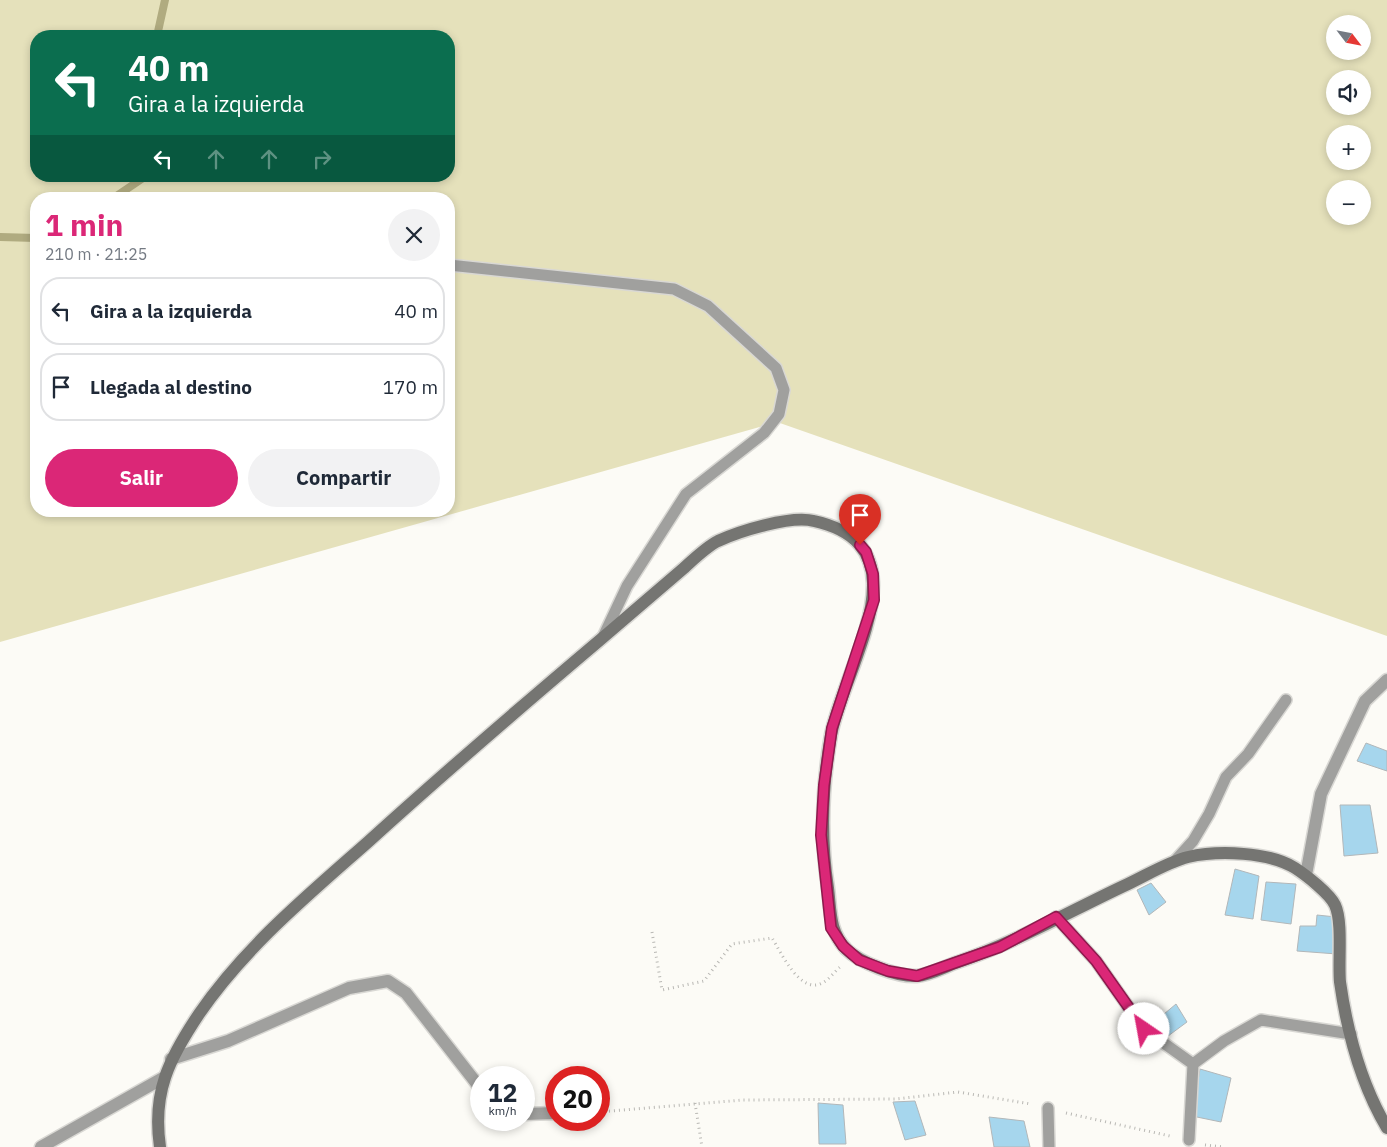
<!DOCTYPE html>
<html lang="es">
<head>
<meta charset="utf-8">
<style>
  :root { --surface:#fff; --page:#f2f2f3; --text:#1f2937; --muted:#747a83; --line:#e0e1e3; --accent:#db2777 }
  body { margin:0; font-family:"IBM Plex Sans",sans-serif; background:var(--page); color:var(--text); height:100vh; display:flex; flex-direction:column; font-size:19px; white-space:nowrap }
  * { box-sizing:border-box; margin:0 }
  p { font-size:16px; color:var(--muted) }
  .icon { flex:none; width:28px; height:28px; fill:none; stroke:currentColor; stroke-width:2; stroke-linecap:round; stroke-linejoin:round }
  .map { position:relative; flex:1; overflow:hidden }
  .details { position:absolute; left:30px; top:192px; width:425px; height:325px; display:flex; flex-direction:column; background:var(--surface); border-radius:20px; box-shadow:0 2px 8px #0003 }
  .details>* { flex:none }
  .hud { position:absolute; left:30px; top:30px; width:425px; height:152px; border-radius:20px; box-shadow:0 2px 8px #0003; background:#0b6e4f; color:#fff; overflow:hidden }
  .needle { width:32px; rotate:122deg }
  .fabs { position:absolute; left:1326px; top:15px; display:grid; gap:10px }
  .fabs a { display:grid; place-items:center; width:45px; height:45px; border-radius:50%; background:var(--surface); box-shadow:0 2px 8px #0003; font-size:25px }
  .speed { position:absolute; left:470px; top:1066px; display:flex; gap:10px; font-size:25px; font-weight:700; text-align:center }
  .speed>* { display:grid; place-content:center; width:65px; height:65px; border-radius:50%; background:var(--surface); box-shadow:0 2px 8px #0003; line-height:1 }
  .speed small { font-size:12px; font-weight:400 }
  .speed .limit { border:8px solid #d22; background:#fff; color:#111 }
  .pin { position:absolute; display:grid; place-items:center; width:42px; height:42px; color:#fff; margin:-51px -21px; border-radius:50% 50% 50% 0; rotate:-45deg; box-shadow:0 0 5px #0007 }
  .pin .icon { rotate:45deg }
  .me { position:absolute; width:55px; margin:-28px; rotate:327deg; stroke-linejoin:round; filter:drop-shadow(0 0 4px #0008) }
  .turn { display:flex; align-items:center; gap:18px; height:105px; padding:0 15px; font-size:22px }
  .turn .icon { width:65px; height:65px; stroke-width:2.5 }
  .turn b { display:block; font-size:35px; line-height:42px }
  .lanes { display:flex; align-items:center; height:48px; padding:0 15px; background:#0003; justify-content:center; gap:25px; direction:ltr }
  .lanes .off { opacity:.35 }
  .round { display:grid; place-items:center; flex:none; width:52px; height:52px; border-radius:26px; background:var(--page) }
  .headline { display:flex; align-items:center; justify-content:space-between; height:85px; padding:0 15px }
  h1 { font-size:30px; font-weight:800; line-height:38px; color:var(--accent) }
  .primary-button { display:flex; gap:10px; margin-top:auto; padding:10px 15px }
  .primary-button a { flex:1; height:58px; border-radius:30px; background:var(--accent); color:#fff; font-size:20px; font-weight:800; line-height:58px; text-align:center }
  .primary-button a+a { background:var(--page); color:var(--text) }
  ul { padding:0; list-style:none }
  li { display:flex; align-items:center; gap:15px; height:68px; margin:0 10px 8px; padding:0 5px; border:2px solid var(--line); border-radius:20px }
  li div { flex:1 }
  li b { display:block; font-size:19px }
  li em { font-style:normal }
  .map>svg:first-child { display:block }
  .green { fill:#e5e1bb; fill-rule:evenodd }
  .lines { fill:none; stroke-linecap:round; stroke-linejoin:round }
  .stream { stroke:#b0ab80; stroke-width:8 }
  .building { fill:#a6d6ed; stroke:#b2b7b9 }
  .lane-casing { stroke:#d9d8d4; stroke-width:14 }
  .street-casing { stroke:#d9d8d4; stroke-width:15 }
  .secondary-casing { stroke:#d9d8d4; stroke-width:15 }
  .path { stroke:#b9b8b4; stroke-width:3; stroke-dasharray:1 4; stroke-linecap:butt }
  .lane { stroke:#a0a09e; stroke-width:11 }
  .street { stroke:#a0a09e; stroke-width:12 }
  .secondary { stroke:#757572; stroke-width:12 }
  .route-casing { stroke:#8e194d; stroke-width:12 }
  .route { stroke:#db2777; stroke-width:9 }
</style>
</head>
<body>
<div class="map">
<svg width="1387" height="1147" viewBox="0 0 1387 1147">
  <rect width="100%" height="100%" fill="#fcfbf6"/>
  <path class="green" d="M0,0H1387V636L777,422L0,642ZM1335,24H1362V51H1335ZM36,36H449V176H36ZM1335,79H1362V106H1335ZM1335,134H1362V161H1335ZM1335,189H1362V216H1335ZM36,199H449V511H36Z"/>
  <g class="lines">
    <path class="stream" d="M157,36L165,0
      M112,199L146,176
      M0,237L36,238"/>
  </g>
  <path class="building" d="M1366,743L1387,751V771L1357,761Z
    M1340,805H1370L1378,853L1344,856Z
    M1235,869L1259,876L1253,919L1225,915Z
    M1266,882L1296,884L1291,924L1261,920Z
    M1151,883L1166,902L1149,915L1137,890Z
    M1317,915L1336,917L1337,954L1297,951L1300,926H1316Z
    M1176,1004L1187,1022L1164,1039L1152,1024Z
    M1200,1069L1231,1078L1221,1122L1192,1116Z
    M915,1101L926,1135L905,1140L893,1102Z
    M818,1103L843,1105L846,1144H819Z
    M989,1117L1024,1121L1030,1147H994Z"/>
  <g class="lines">
    <defs>
      <path id="lane" d="M449,265L674,289L708,306L776,368L784,390L779,414L764,433L686,494L627,586L603,637
        M1174,862L1193,841L1209,814L1226,777L1248,754L1286,700
        M1056,917L1096,961L1144,1029L1193,1064L1189,1140
        M1193,1064L1224,1041L1261,1020L1351,1034
        M1048,1108L1049,1147"/>
      <path id="street" d="M1306,875L1321,794L1365,701L1387,680
        M171,1059L228,1041L349,988L388,981L406,993L481,1089
        M524,1114L556,1113
        M41,1147L163,1078"/>
      <path id="secondary" d="M160,1147C152,1092 169,1059 199,1014C244,948 308,895 368,842C444,773 522,706 600,640C628,616 656,592 684,568C694,559 706,547 718,541C740,531 791,515 814,521C928,546 844,666 831,735C822,787 820,836 828,888C831,911 829,931 846,949C860,963 897,977 917,976C930,975 946,966 958,962C1017,942 1072,910 1128,884C1147,875 1168,862 1188,857C1219,850 1269,852 1295,868C1306,875 1330,894 1335,905C1343,922 1338,962 1340,982C1347,1031 1361,1084 1387,1128"/>
    </defs>
    <use href="#lane" class="lane-casing"/>
    <use href="#street" class="street-casing"/>
    <use href="#secondary" class="secondary-casing"/>
    <path class="path" d="M652,932L662,990L704,981L732,944L772,938C781,952 800,995 822,983C829,980 834,972 840,967
      M695,1103L702,1147
      M599,1112L743,1100L896,1099L958,1092L1031,1104
      M1066,1113L1170,1136
      M1205,1145L1224,1147"/>
    <use href="#lane" class="lane"/>
    <use href="#street" class="street"/>
    <use href="#secondary" class="secondary"/>
  </g>
  <g class="lines">
    <defs>
      <path id="route" d="M860,545L866,552L873,574L874,600L832,728L824,785L821,835L831,928L843,946L859,960L888,971L917,976L1000,947L1056,917L1096,961L1144,1029"/>
    </defs>
    <use href="#route" class="route-casing"/>
    <use href="#route" class="route"/>
  </g>
</svg>
<div class="fabs">
<a><svg class="needle" viewBox="-14 -14 28 28"><path d="M0-13l5 13h-10z" fill="#e53935"/><path d="M0 13l5-13h-10z" fill="#747a83"/></svg></a>
<a><svg class="icon" aria-label="sound" viewBox="0 0 24 24"><path d="M4 9h4l5-4v14l-5-4H4zM17 9q2 3 0 6"/></svg></a>
<a>+</a>
<a>−</a>
</div>
<div class="speed"><div>12<small>km/h</small></div><div class="limit">20</div></div>
<div class="pin" style="left:860px;top:545px;background:#d93025"><svg class="icon" aria-label="arrive" viewBox="0 0 24 24"><path d="M6 21V4h12l-3 4 3 4H6"/></svg></div>
<svg class="me" style="left:1144px;top:1029px" viewBox="-20 -20 40 40"><circle r="19" fill="#fff"/><path d="M0-13L10 11 0 6-10 11z" fill="#db2777"/></svg>
<div class="hud">
<div class="turn"><svg class="icon" aria-label="left" viewBox="0 0 24 24"><path d="M17 20v-9H6M10 6l-5 5 5 5"/></svg><div><b>40 m</b>Gira a la izquierda</div></div>
<div class="lanes"><svg class="icon" aria-label="left" viewBox="0 0 24 24"><path d="M17 20v-9H6M10 6l-5 5 5 5"/></svg><svg class="icon off" aria-label="ahead" viewBox="0 0 24 24"><path d="M12 20V5M6 11l6-6 6 6"/></svg><svg class="icon off" aria-label="ahead" viewBox="0 0 24 24"><path d="M12 20V5M6 11l6-6 6 6"/></svg><svg class="icon off" aria-label="right" viewBox="0 0 24 24"><path d="M7 20v-9h11M14 6l5 5-5 5"/></svg></div>
</div>
<section class="details">
<div class="headline"><div><h1>1 min</h1><p>210 m · 21:25</p></div><a class="round"><svg class="icon" aria-label="close" viewBox="0 0 24 24"><path d="M6 6l12 12M18 6L6 18"/></svg></a></div>
<ul>
<li><svg class="icon" aria-label="left" viewBox="0 0 24 24"><path d="M17 20v-9H6M10 6l-5 5 5 5"/></svg><div><b>Gira a la izquierda</b></div><em>40 m</em></li>
<li><svg class="icon" aria-label="arrive" viewBox="0 0 24 24"><path d="M6 21V4h12l-3 4 3 4H6"/></svg><div><b>Llegada al destino</b></div><em>170 m</em></li>
</ul>
<div class="primary-button"><a>Salir</a><a>Compartir</a></div>
</section>
</div>
</body>
</html>
